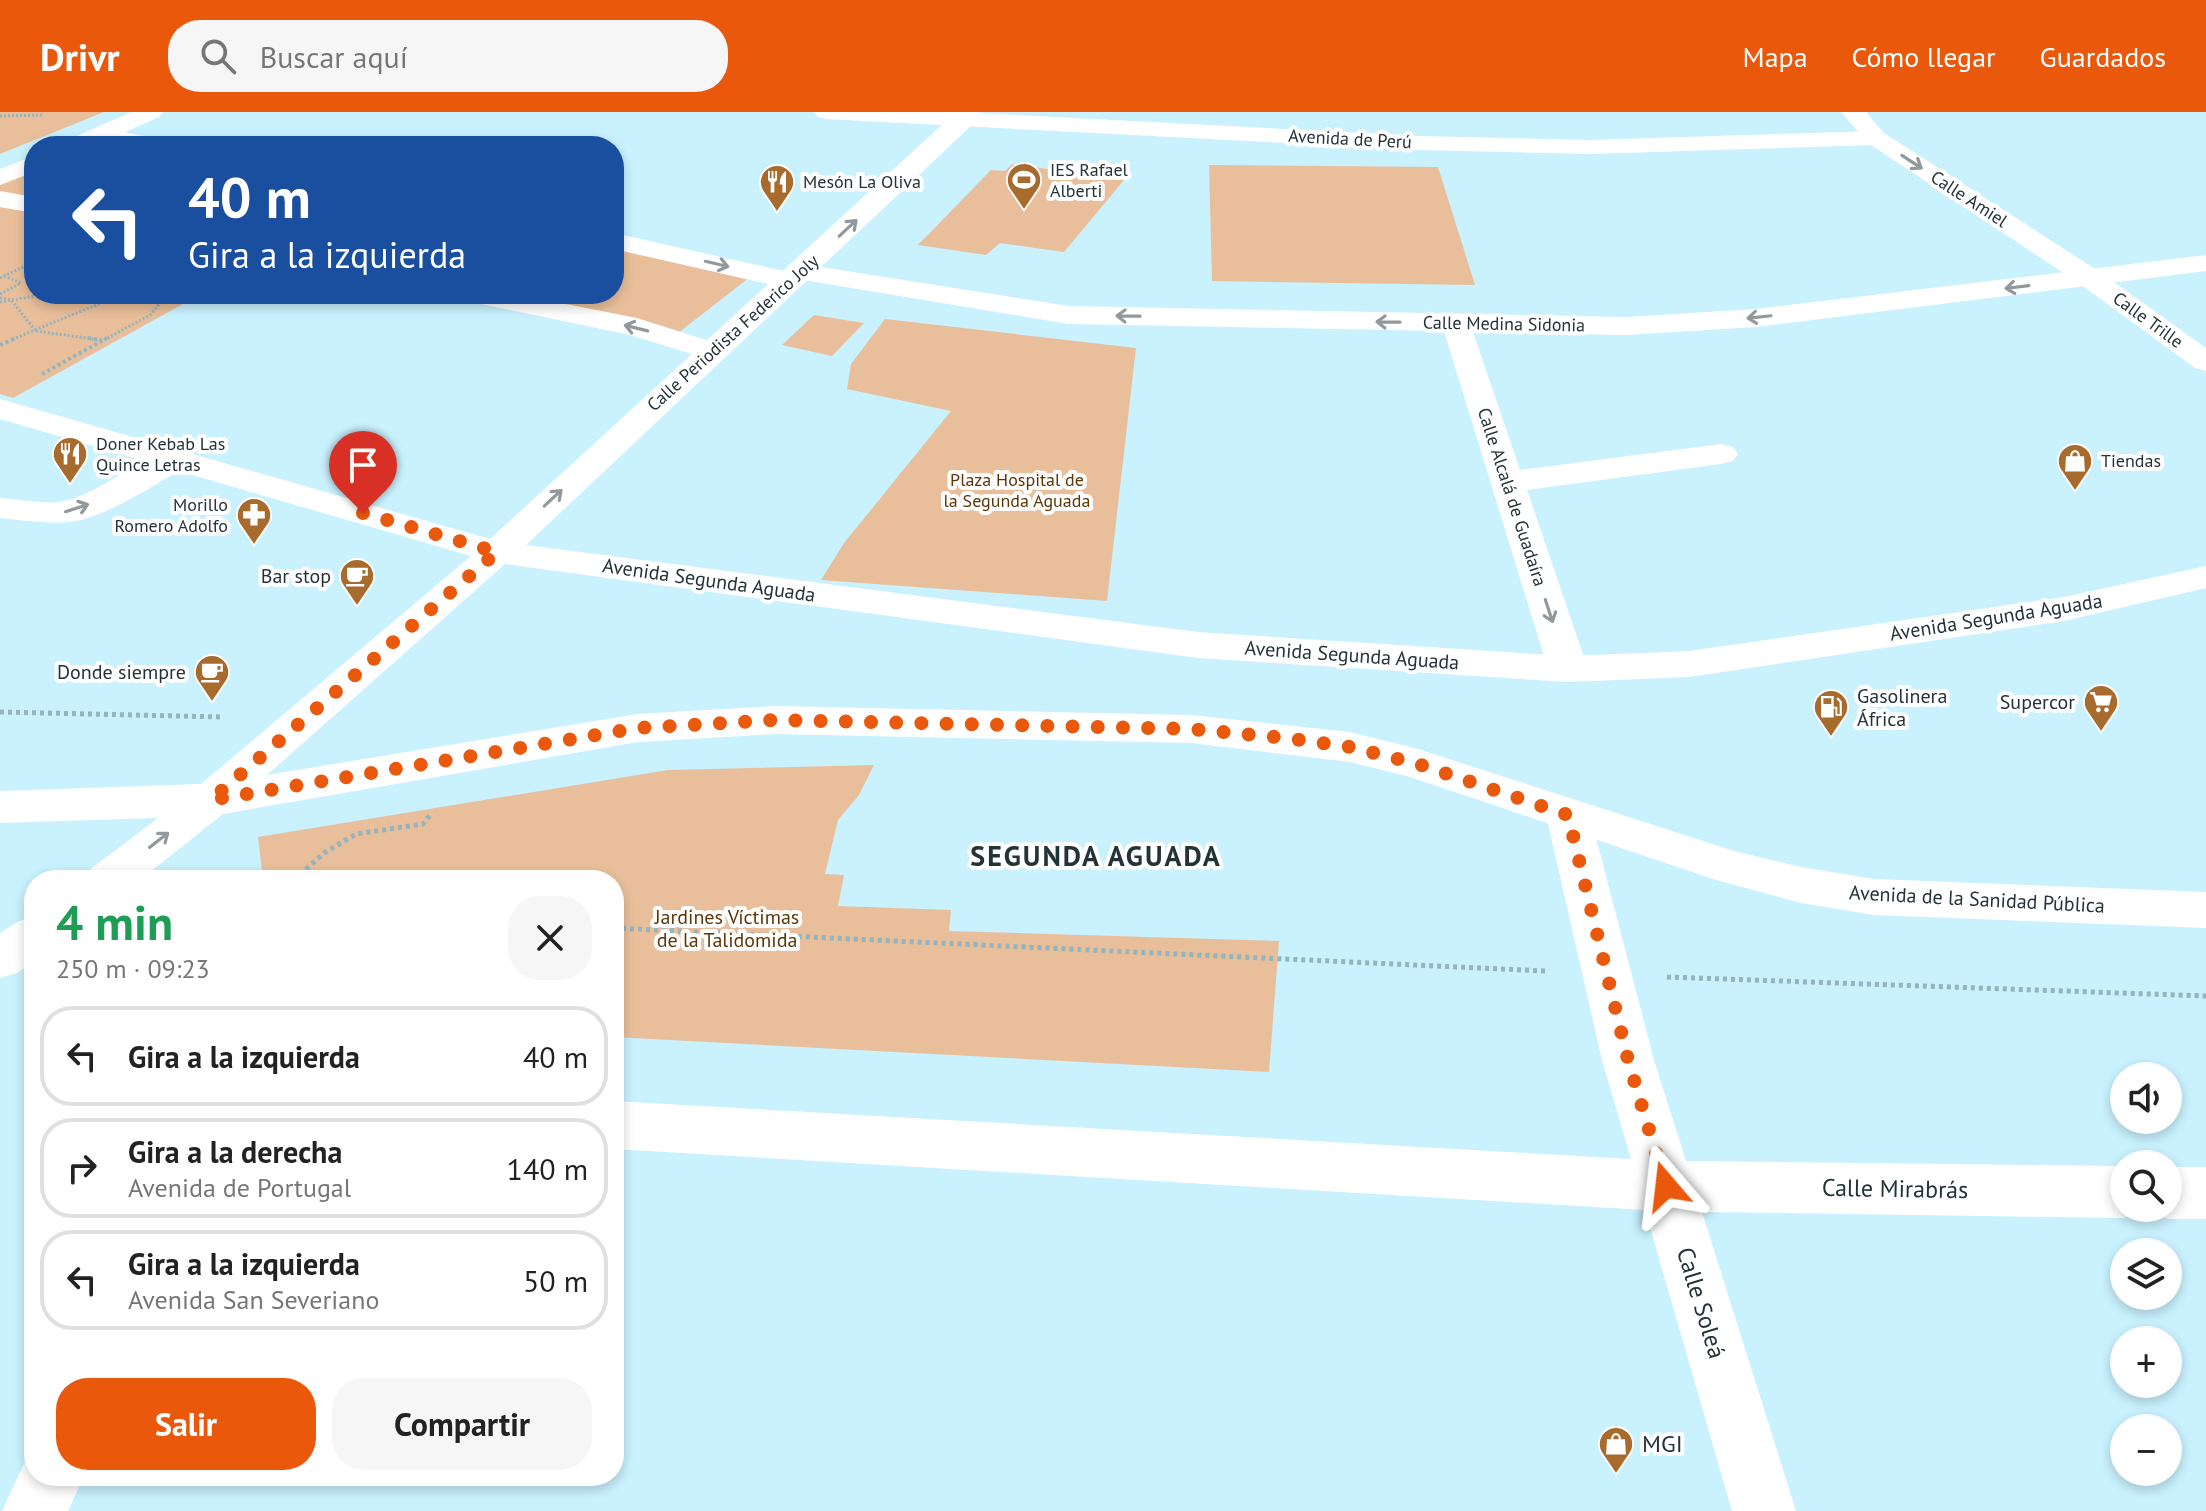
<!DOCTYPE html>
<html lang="es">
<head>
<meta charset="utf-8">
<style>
  :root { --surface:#fff; --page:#f6f6f6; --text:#222; --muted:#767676; --line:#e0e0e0; --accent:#ea580c }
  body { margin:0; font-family:"PT Sans",sans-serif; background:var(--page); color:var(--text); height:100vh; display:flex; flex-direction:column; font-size:30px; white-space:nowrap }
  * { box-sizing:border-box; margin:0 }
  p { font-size:26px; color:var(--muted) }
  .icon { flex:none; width:44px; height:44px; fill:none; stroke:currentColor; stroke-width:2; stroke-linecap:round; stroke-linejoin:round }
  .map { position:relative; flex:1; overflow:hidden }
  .drawer { position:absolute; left:24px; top:758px; width:600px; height:616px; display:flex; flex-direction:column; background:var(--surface); border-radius:32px; box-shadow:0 4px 12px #0003 }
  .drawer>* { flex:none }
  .top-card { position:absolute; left:24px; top:24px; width:600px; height:168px; border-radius:32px; box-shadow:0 4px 12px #0003; background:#1a4fa0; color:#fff; overflow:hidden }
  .buttons { position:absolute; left:2110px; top:950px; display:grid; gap:16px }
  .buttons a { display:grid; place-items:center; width:72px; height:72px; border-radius:50%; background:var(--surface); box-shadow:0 4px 12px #0003; font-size:40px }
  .pin { position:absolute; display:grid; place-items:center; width:68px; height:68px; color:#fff; margin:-82px -34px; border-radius:50% 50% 50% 0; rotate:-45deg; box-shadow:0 0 8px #0007 }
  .pin .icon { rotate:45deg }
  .me { position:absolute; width:88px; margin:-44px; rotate:343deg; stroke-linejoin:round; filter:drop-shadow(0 0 6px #0008) }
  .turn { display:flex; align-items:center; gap:28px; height:168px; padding:0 32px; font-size:36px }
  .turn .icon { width:104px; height:104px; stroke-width:2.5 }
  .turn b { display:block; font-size:56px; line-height:68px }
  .round { display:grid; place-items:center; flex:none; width:84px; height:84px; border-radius:32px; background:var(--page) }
  .headline { display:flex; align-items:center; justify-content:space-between; height:136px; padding:0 32px }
  h1 { font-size:48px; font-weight:800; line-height:60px; color:#1e9e55 }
  .button { display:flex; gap:16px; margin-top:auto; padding:16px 32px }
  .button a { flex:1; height:92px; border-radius:32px; background:var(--accent); color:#fff; font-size:32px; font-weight:800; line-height:92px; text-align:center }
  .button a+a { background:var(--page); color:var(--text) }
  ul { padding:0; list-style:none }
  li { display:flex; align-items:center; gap:24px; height:100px; margin:0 16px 12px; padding:0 16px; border:4px solid var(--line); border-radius:32px }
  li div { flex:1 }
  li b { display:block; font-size:30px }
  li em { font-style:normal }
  header { display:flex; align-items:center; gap:48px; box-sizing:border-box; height:112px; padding:0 40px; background:var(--accent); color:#fff }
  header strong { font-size:38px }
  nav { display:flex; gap:44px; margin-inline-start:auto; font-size:28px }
  .search { width:560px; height:72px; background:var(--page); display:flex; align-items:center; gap:20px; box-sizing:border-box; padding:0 28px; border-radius:32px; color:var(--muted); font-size:30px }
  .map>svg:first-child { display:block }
  .green { fill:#e9bf9b }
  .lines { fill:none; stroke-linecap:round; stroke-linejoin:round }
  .path-far2 { stroke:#94b4be; stroke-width:3; stroke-dasharray:2 2; stroke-linecap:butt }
  .path-far1 { stroke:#94b4be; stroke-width:4; stroke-dasharray:3 3; stroke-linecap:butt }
  .path { stroke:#94b4be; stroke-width:5; stroke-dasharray:4 4; stroke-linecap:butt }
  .street { fill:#fff; fill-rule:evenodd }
  .secondary { fill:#fff; fill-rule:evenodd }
  .oneway { stroke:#91999c }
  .route { stroke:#ea580c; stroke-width:14; stroke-dasharray:0 25.2 }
  .labels { text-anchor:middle; stroke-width:8; stroke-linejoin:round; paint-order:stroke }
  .far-street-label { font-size:18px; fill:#233338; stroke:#fff }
  .far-poi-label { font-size:18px; fill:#233338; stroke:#fff; text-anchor:start }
  .far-park-label { font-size:18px; fill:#5d3506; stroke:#fff }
  .poi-label { font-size:20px; fill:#233338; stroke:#fff; text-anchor:end }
  .street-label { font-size:20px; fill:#233338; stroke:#fff }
  .park-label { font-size:20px; fill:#5d3506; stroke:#fff }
  .near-street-label { font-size:24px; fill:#233338; stroke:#fff }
  .near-poi-label { font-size:24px; fill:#233338; stroke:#fff; text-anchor:start }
  .district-label { font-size:28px; font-weight:bold; letter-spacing:2px; fill:#233338; stroke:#fff }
</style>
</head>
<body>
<header>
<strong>Drivr</strong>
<div class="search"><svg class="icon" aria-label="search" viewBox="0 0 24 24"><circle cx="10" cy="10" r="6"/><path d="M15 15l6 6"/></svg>Buscar aquí</div>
<nav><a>Mapa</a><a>Cómo llegar</a><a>Guardados</a></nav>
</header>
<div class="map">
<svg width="2206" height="1399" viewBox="0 0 2206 1399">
  <rect width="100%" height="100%" fill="#c9f1fe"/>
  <path class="green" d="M0,0H104L0,42Z
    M1012,52L1124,68L1064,140L1000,131L986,143L918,133L991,58L1005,59Z
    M1209,53L1438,55L1475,173L1212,169Z
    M34,58V182H201L13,286L0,282V73Z
    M614,137L750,165L669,228L445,182H614Z
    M814,203L864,211L832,244L782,233Z
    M885,207L1136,236L1107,489L821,468L844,431L951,299L847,277L851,252Z
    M874,653L859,683L838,708L825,762L844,763L838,794L951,798L949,819L1279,829L1269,960L614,925V768H263L258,725L668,658Z"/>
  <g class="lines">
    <path class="path-far2" d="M0,4L43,3
      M0,166L34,150
      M0,182L21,171L4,164
      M0,186L11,188L35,218L11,228
      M0,190L47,182
      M35,218L123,182
      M36,219L101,228
      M104,228L150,203L168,182"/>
    <path class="path-far1" d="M88,226L101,228
      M0,233L16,226
      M42,262L107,226"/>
    <path class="path" d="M0,600L223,605
      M294,768L324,741L356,722L423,712L431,702
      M614,816L1545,859
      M1667,865L2206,884"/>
    <path class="street" d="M132,0H163L159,5L125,20L168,29L172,34H125L103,30L93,34H61L65,29Z
      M814,0H959L1420,24L1590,28L1876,19L1884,21L1888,26L1884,31L1876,33L1590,42L1420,38L826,7L818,5Z
      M34,44V60L0,73V57Z
      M0,79L34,85V101L0,95Z
      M614,121L788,160L792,154L802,152L1069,194L1626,205L1756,197L2206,143V159L1756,215L1626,223L1473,220L1520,358L1721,332L1733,335L1738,342L1733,349L1721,352L1527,378L1588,557L1582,566L1568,570L1554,566L1548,557L1444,219L1069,212L803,168L799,175L789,177L614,137Z
      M458,182H515L637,206L722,233L726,239L722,245L711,248L630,223L462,188Z
      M175,337L187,340L192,347L187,354C157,371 102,408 69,410C46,412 22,408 0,406V386C20,387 49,394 68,388C107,377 137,346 175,337Z
      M1568,687L1584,692L1590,703L1654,948L1686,1049L2124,1054V1096H2145L2124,1106L1702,1100L1796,1399H1732L1645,1098L614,1037V989L1631,1047L1602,948L1546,703L1552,692Z
      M2168,1055H2206V1107H2168L2148,1099L2147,1096H2168Z
      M34,1339V1364H84L68,1399H2L29,1341Z"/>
    <path class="secondary" d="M956,0H980L973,12L526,433L1198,520L1568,544L1689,539L2064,485L2206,454V476L2064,509L1689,565L1568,570L1198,546L505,452L267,663L638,602L775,594L1191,603L1350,620L1418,637L1734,739L1801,755L1874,767L2206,780V816L1874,803L1801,791L1716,768L1410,665L1350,650L1191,631L775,622L638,630L223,702L140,768H85L92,756L158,706L0,711V679L201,672L471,444L0,307V287L490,427Z
      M1841,0H1866L1884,21L2100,160L2206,236V259L2195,256L2080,172L1868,31Z
      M34,804V849L17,861L0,866V821L17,810Z"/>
  </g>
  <defs><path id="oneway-shaft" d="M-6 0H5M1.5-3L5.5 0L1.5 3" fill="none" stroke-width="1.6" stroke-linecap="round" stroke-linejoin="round" transform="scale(2)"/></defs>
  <g class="oneway">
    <use href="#oneway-shaft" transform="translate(1912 50) rotate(33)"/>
    <use href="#oneway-shaft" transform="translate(848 116) rotate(-43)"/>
    <use href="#oneway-shaft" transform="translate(717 152) rotate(13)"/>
    <use href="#oneway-shaft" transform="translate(2017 175) rotate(173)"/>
    <use href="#oneway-shaft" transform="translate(1128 204) rotate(-179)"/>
    <use href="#oneway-shaft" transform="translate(1759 205) rotate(174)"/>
    <use href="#oneway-shaft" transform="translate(1388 210) rotate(-179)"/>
    <use href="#oneway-shaft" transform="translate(636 216) rotate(-166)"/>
    <use href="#oneway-shaft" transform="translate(553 386) rotate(-43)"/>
    <use href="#oneway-shaft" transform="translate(77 396) rotate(-18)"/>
    <use href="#oneway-shaft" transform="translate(1549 499) rotate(72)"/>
    <use href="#oneway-shaft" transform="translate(159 728) rotate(-38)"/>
  </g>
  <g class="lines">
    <path class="route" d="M363,401L497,440L211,688L638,616L775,608L1191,617L1286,626L1350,635L1418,652L1568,703L1628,948L1666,1074"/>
  </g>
  <defs>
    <symbol id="stadium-pin" viewBox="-11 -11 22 30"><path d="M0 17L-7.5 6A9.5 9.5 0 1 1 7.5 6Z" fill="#a76b2e" stroke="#fff"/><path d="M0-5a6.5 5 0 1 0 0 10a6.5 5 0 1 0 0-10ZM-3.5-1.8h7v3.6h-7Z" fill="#fff"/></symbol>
    <symbol id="restaurant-pin" viewBox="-11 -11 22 30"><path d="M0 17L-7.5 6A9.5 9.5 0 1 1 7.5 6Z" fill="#a76b2e" stroke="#fff"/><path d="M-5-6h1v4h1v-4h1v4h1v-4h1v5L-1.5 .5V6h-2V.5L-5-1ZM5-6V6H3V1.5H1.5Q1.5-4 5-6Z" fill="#fff"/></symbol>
    <symbol id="shop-pin" viewBox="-11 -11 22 30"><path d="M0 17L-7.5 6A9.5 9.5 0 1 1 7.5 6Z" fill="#a76b2e" stroke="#fff"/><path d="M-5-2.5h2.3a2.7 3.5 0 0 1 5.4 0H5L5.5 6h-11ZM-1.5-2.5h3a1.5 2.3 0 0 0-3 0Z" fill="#fff"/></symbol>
    <symbol id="pharmacy-pin" viewBox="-11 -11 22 30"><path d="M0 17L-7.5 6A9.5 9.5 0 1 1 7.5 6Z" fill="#a76b2e" stroke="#fff"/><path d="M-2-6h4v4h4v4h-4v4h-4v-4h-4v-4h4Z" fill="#fff"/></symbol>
    <symbol id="cafe-pin" viewBox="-11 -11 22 30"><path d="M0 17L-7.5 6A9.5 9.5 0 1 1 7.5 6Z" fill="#a76b2e" stroke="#fff"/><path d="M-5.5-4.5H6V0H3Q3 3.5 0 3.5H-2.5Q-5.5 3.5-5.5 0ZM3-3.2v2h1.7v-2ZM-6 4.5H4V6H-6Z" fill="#fff"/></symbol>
    <symbol id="supermarket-pin" viewBox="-11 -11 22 30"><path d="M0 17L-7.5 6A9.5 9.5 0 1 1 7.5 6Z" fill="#a76b2e" stroke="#fff"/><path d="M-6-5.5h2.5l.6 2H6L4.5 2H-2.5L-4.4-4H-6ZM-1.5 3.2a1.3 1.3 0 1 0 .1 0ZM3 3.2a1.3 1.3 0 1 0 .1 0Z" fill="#fff"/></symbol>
    <symbol id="fuel-pin" viewBox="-11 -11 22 30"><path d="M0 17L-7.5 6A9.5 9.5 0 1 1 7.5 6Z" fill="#a76b2e" stroke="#fff"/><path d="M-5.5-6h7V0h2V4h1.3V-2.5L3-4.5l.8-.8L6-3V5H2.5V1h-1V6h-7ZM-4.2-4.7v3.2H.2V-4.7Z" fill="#fff"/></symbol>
  </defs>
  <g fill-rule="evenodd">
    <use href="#stadium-pin" x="1004" y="48" width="40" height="54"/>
    <use href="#restaurant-pin" x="757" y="50" width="40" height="54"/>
    <use href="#restaurant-pin" x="50" y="322" width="40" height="54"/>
    <use href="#shop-pin" x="2055" y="329" width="40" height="54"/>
    <use href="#pharmacy-pin" x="234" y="383" width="40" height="54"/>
    <use href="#cafe-pin" x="337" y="444" width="40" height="54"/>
    <use href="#cafe-pin" x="192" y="540" width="40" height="54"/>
    <use href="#supermarket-pin" x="2081" y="570" width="40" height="54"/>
    <use href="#fuel-pin" x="1811" y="575" width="40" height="54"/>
    <use href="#shop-pin" x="1596" y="1312" width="40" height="54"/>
  </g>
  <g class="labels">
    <g class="far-street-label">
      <text transform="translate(1350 27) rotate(3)" y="6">Avenida de Perú</text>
      <text transform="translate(1969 87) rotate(33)" y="6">Calle Amiel</text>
      <text transform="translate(2148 208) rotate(36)" y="6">Calle Trille</text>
      <text transform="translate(1504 212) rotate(1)" y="6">Calle Medina Sidonia</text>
      <text transform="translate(733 221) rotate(-42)" y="6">Calle Periodista Federico Joly</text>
      <text transform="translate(1512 385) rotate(72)" y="6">Calle Alcalá de Guadaíra</text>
    </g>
    <g class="far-poi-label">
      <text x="1050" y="64">IES Rafael<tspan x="1050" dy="21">Alberti</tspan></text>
      <text x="803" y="76">Mesón La Oliva</text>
      <text x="96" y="338">Doner Kebab Las<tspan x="96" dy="21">Quince Letras</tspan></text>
      <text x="2101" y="355">Tiendas</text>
      <text x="228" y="399" text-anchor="end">Morillo<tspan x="228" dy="21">Romero Adolfo</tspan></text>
    </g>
    <g class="far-park-label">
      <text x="1017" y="374">Plaza Hospital de<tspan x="1017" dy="21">la Segunda Aguada</tspan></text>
    </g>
    <g class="poi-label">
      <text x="331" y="471">Bar stop</text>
      <text x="186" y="567">Donde siempre</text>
      <text x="1857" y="591" text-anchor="start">Gasolinera<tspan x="1857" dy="23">África</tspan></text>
      <text x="2075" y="597">Supercor</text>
    </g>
    <g class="street-label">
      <text transform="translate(709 468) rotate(8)" y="7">Avenida Segunda Aguada</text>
      <text transform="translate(1996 505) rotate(-9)" y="7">Avenida Segunda Aguada</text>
      <text transform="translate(1352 543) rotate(4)" y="7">Avenida Segunda Aguada</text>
      <text transform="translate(1977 787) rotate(3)" y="7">Avenida de la Sanidad Pública</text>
    </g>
    <g class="park-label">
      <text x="727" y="812">Jardines Víctimas<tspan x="727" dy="23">de la Talidomida</tspan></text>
    </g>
    <g class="near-street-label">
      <text transform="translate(1895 1077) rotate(1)" y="8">Calle Mirabrás</text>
      <text transform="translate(1701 1191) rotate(73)" y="8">Calle Soleá</text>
    </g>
    <g class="near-poi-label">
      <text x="1642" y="1340">MGI</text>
    </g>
    <g class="district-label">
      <text x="1096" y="754">SEGUNDA AGUADA</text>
    </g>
  </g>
</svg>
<div class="buttons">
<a><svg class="icon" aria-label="sound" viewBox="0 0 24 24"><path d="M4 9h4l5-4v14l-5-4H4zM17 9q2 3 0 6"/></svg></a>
<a><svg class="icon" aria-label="search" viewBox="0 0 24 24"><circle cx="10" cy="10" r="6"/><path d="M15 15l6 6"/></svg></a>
<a><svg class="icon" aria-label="layers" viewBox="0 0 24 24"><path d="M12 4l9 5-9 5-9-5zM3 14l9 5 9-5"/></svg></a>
<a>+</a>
<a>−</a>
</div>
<div class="pin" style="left:363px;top:401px;background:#d93025"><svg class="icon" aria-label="arrive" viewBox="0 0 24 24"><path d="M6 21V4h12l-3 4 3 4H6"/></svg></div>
<svg class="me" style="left:1666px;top:1074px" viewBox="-20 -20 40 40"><path d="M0-17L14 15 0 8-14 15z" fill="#ea580c" stroke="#fff" stroke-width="4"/></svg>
<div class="top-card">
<div class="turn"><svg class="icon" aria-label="left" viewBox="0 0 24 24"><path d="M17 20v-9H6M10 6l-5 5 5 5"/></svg><div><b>40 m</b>Gira a la izquierda</div></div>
</div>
<section class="drawer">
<div class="headline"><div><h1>4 min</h1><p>250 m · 09:23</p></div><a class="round"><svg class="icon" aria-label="close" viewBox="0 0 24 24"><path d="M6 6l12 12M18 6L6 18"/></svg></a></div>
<ul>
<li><svg class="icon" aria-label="left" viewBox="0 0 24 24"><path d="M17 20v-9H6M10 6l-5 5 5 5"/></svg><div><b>Gira a la izquierda</b></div><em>40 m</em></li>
<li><svg class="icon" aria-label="right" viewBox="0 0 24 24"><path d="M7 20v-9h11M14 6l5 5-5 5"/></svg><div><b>Gira a la derecha</b><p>Avenida de Portugal</p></div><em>140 m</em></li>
<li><svg class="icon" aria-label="left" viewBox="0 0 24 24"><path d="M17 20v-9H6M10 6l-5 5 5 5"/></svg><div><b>Gira a la izquierda</b><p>Avenida San Severiano</p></div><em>50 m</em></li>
</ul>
<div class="button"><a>Salir</a><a>Compartir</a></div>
</section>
</div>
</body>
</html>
